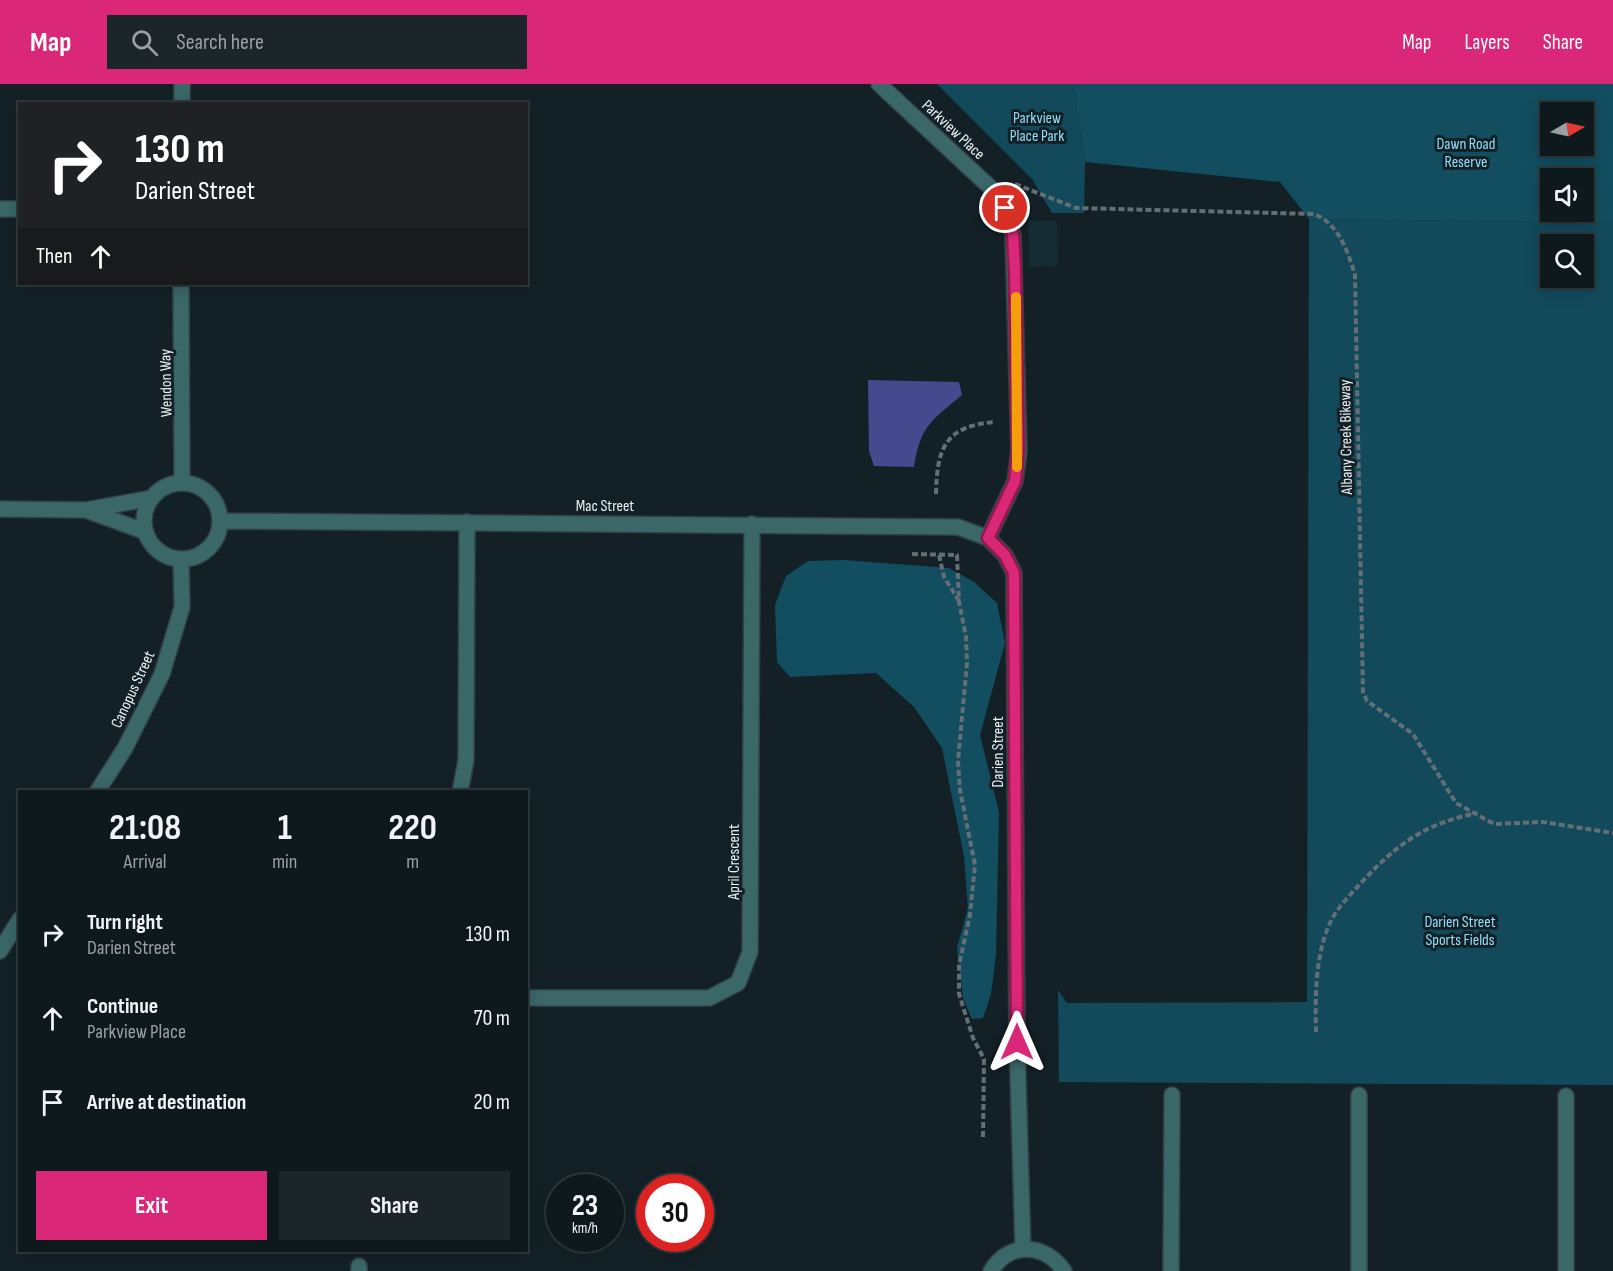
<!DOCTYPE html>
<html lang="en">
<head>
<meta charset="utf-8">
<style>
  :root { --surface:#0e191d; --page:#1c262a; --text:#f1f3f6; --muted:#9ba0a4; --line:#2e383b; --accent:#db2777 }
  body { margin:0; font-family:"Sofia Sans Condensed",sans-serif; background:var(--page); color:var(--text); height:100vh; display:flex; flex-direction:column; font-size:22px; white-space:nowrap }
  * { box-sizing:border-box; margin:0 }
  p { font-size:20px; color:var(--muted) }
  .icon { flex:none; width:33px; height:33px; fill:none; stroke:currentColor; stroke-width:2; stroke-linecap:round; stroke-linejoin:round }
  .map { position:relative; flex:1; overflow:hidden }
  .details { position:absolute; left:18px; top:706px; width:510px; height:462px; display:flex; flex-direction:column; background:var(--surface); border-radius:0px; box-shadow:0 3px 15px #0003,0 0 0 2px var(--line) }
  .details>* { flex:none }
  .banner { position:absolute; left:18px; top:18px; width:510px; height:183px; border-radius:0px; box-shadow:0 3px 15px #0003,0 0 0 2px var(--line); background:#202124; color:#fff; overflow:hidden }
  .needle { width:39px; rotate:81deg }
  .controls { position:absolute; left:1540px; top:18px; display:grid; gap:12px }
  .controls a { display:grid; place-items:center; width:54px; height:54px; border-radius:0px; background:var(--surface); box-shadow:0 3px 15px #0003,0 0 0 2px var(--line); font-size:30px }
  .speed { position:absolute; left:546px; top:1090px; display:flex; gap:12px; font-size:30px; font-weight:700; text-align:center }
  .speed>* { display:grid; place-content:center; width:78px; height:78px; border-radius:50%; background:var(--surface); box-shadow:0 3px 15px #0003,0 0 0 2px var(--line); line-height:1 }
  .speed small { font-size:15px; font-weight:400 }
  .speed .limit { border:9px solid #d22; background:#fff; color:#111 }
  .pin { position:absolute; display:grid; place-items:center; width:51px; height:51px; color:#fff; margin:-26px; border:3px solid #fff; border-radius:50%; box-shadow:0 2px 6px #0007 }
  .me { position:absolute; width:66px; margin:-33px; rotate:0deg; stroke-linejoin:round; filter:drop-shadow(0 0 4px #0008) }
  .turn { display:flex; align-items:center; gap:21px; height:126px; padding:0 18px; font-size:27px }
  .turn .icon { width:78px; height:78px; stroke-width:2.5 }
  .turn b { display:block; font-size:42px; line-height:51px }
  .then { display:flex; align-items:center; height:57px; padding:0 18px; background:#0003; gap:12px; font-size:22px }
  .eta { display:flex; justify-content:space-evenly; align-items:center; height:102px; text-align:center }
  .eta b { font-size:36px; font-weight:700; line-height:42px }
  .button { display:flex; gap:12px; margin-top:auto; padding:12px 18px }
  .button a { flex:1; height:69px; border-radius:0px; background:var(--accent); color:#fff; font-size:24px; font-weight:700; line-height:69px; text-align:center }
  .button a+a { background:var(--page); color:var(--text) }
  ul { padding:0; list-style:none }
  li { display:flex; align-items:center; gap:18px; height:84px; padding:0 18px }
  li div { flex:1 }
  li b { display:block; font-size:22px }
  li em { font-style:normal }
  header { display:flex; align-items:center; gap:36px; box-sizing:border-box; height:84px; padding:0 30px; background:var(--accent); color:#fff }
  header strong { font-size:28px }
  nav { display:flex; gap:33px; margin-inline-start:auto; font-size:21px }
  .search { width:420px; height:54px; background:var(--page); display:flex; align-items:center; gap:15px; box-sizing:border-box; padding:0 21px; border-radius:0px; color:var(--muted); font-size:22px }
  .map>svg:first-child { display:block }
  .built { fill:#152c35 }
  .green { fill:#124a5c; fill-rule:evenodd }
  .forest { fill:#124d60; fill-rule:evenodd }
  .water { fill:#46498d }
  .lines { fill:none; stroke-linecap:round; stroke-linejoin:round }
  .minor-casing { stroke:#313e44; stroke-width:18 }
  .path { stroke:#636f74; stroke-width:4; stroke-dasharray:6 3; stroke-linecap:butt }
  .minor { stroke:#3a6768; stroke-width:15 }
  .route-casing { stroke:#8e194d; stroke-width:15 }
  .route { stroke:#db2777; stroke-width:10 }
  .slow { stroke:#f59e0b; stroke-width:10 }
  .labels { text-anchor:middle; stroke-width:6; stroke-linejoin:round; paint-order:stroke }
  .park-label { font-size:16px; fill:#94dffb; stroke:#132127 }
  .street-label { font-size:16px; fill:#e8f1f5; stroke:#132127 }
</style>
</head>
<body>
<header>
<strong>Map</strong>
<div class="search"><svg class="icon" aria-label="search" viewBox="0 0 24 24"><circle cx="10" cy="10" r="6"/><path d="M15 15l6 6"/></svg>Search here</div>
<nav><a>Map</a><a>Layers</a><a>Share</a></nav>
</header>
<div class="map">
<svg width="1613" height="1187" viewBox="0 0 1613 1187">
  <rect width="100%" height="100%" fill="#132127"/>
  <path class="built" d="M1057,137L1058,182L1029,183L1028,137Z"/>
  <path class="green" d="M937,0H1073L1085,78L1084,129H1052L1032,95Z
    M1309,135L1613,139V1001L1059,998L1058,906L1067,919L1307,918ZM1551,160H1584V194H1551Z"/>
  <path class="forest" d="M1073,0H1613V139L1309,135L1280,98L1085,78ZM1551,28H1584V62H1551ZM1551,94H1584V128H1551Z
    M844,476L949,484L974,498L997,519L1005,559L980,651L999,728L996,870L991,910L983,934L972,935L963,914L957,864L968,824L964,772L942,664L914,623L876,589L790,593L777,578L775,521L786,492L808,477Z"/>
  <path class="water" d="M868,296L959,298L962,311C932,336 920,342 914,383L874,382L869,367Z"/>
  <g class="lines">
    <defs>
      <path id="minor" d="M879,0L992,105L1005,124L1013,151L1019,367L1015,397L988,454L1005,471L1014,489L1017,958L1023,1165
        M182,20V0
        M0,125H20
        M181,200L182,399
        M144 437a38 38 0 1 1 76 0a38 38 0 1 1-76 0Z
        M0,425L86,426L152,414
        M86,426L146,448
        M220,437L958,443L988,454
        M97,708L125,664L162,590L182,523L181,475
        M460,708L466,676L467,438
        M0,867L20,835
        M526,914H709L738,899L750,868L752,440
        M359,1182V1187
        M991,1187C1009,1157 1045,1159 1064,1187
        M1171,1187L1172,1011
        M1359,1187V1011
        M1566,1187V1012"/>
    </defs>
    <use href="#minor" class="minor-casing"/>
    <path class="path" d="M1015,100L1076,124L1314,130C1339,140 1348,168 1355,191L1363,608L1367,617L1413,650L1456,719L1494,740L1543,738L1613,749
      M936,410C937,364 945,342 995,338
      M912,470L957,471L959,518L966,553L967,579L958,677L960,706L975,781L970,831L959,881V910L973,954L984,975L983,1054
      M939,471L944,493L959,517
      M1316,948C1315,912 1315,868 1332,835C1339,822 1351,810 1361,799C1397,760 1424,740 1477,729"/>
    <use href="#minor" class="minor"/>
  </g>
  <g class="lines">
    <defs>
      <path id="route" d="M1005,124L1013,151L1015,187L1018,367L1015,397L988,454L1005,471L1014,489L1017,958"/>
    </defs>
    <use href="#route" class="route-casing"/>
    <use href="#route" class="route"/>
    <path class="slow" d="M1016,213L1017,383"/>
  </g>
  <g class="labels">
    <g class="park-label">
      <text x="1037" y="39">Parkview<tspan x="1037" dy="18">Place Park</tspan></text>
      <text x="1466" y="65">Dawn Road<tspan x="1466" dy="18">Reserve</tspan></text>
      <text x="1460" y="843">Darien Street<tspan x="1460" dy="18">Sports Fields</tspan></text>
    </g>
    <g class="street-label">
      <text transform="translate(954 45) rotate(43)" y="6">Parkview Place</text>
      <text transform="translate(165 299) rotate(-91)" y="6">Wendon Way</text>
      <text transform="translate(1345 353) rotate(-91)" y="6">Albany Creek Bikeway</text>
      <text x="605" y="427">Mac Street</text>
      <text transform="translate(132 605) rotate(-65)" y="6">Canopus Street</text>
      <text transform="translate(997 668) rotate(-90)" y="6">Darien Street</text>
      <text transform="translate(733 778) rotate(-90)" y="6">April Crescent</text>
    </g>
  </g>
</svg>
<div class="controls">
<a><svg class="needle" viewBox="-14 -14 28 28"><path d="M0-13l5 13h-10z" fill="#e53935"/><path d="M0 13l5-13h-10z" fill="#9ba0a4"/></svg></a>
<a><svg class="icon" aria-label="sound" viewBox="0 0 24 24"><path d="M4 9h4l5-4v14l-5-4H4zM17 9q2 3 0 6"/></svg></a>
<a><svg class="icon" aria-label="search" viewBox="0 0 24 24"><circle cx="10" cy="10" r="6"/><path d="M15 15l6 6"/></svg></a>
</div>
<div class="speed"><div>23<small>km/h</small></div><div class="limit">30</div></div>
<div class="pin" style="left:1005px;top:124px;background:#d93025"><svg class="icon" aria-label="arrive" viewBox="0 0 24 24"><path d="M6 21V4h12l-3 4 3 4H6"/></svg></div>
<svg class="me" style="left:1017px;top:958px" viewBox="-20 -20 40 40"><path d="M0-17L14 15 0 8-14 15z" fill="#db2777" stroke="#fff" stroke-width="4"/></svg>
<div class="banner">
<div class="turn"><svg class="icon" aria-label="right" viewBox="0 0 24 24"><path d="M7 20v-9h11M14 6l5 5-5 5"/></svg><div><b>130 m</b>Darien Street</div></div>
<div class="then">Then<svg class="icon" aria-label="ahead" viewBox="0 0 24 24"><path d="M12 20V5M6 11l6-6 6 6"/></svg></div>
</div>
<section class="details">
<div class="eta">
<div><b>21:08</b><p>Arrival</p></div>
<div><b>1</b><p>min</p></div>
<div><b>220</b><p>m</p></div>
</div>
<ul>
<li><svg class="icon" aria-label="right" viewBox="0 0 24 24"><path d="M7 20v-9h11M14 6l5 5-5 5"/></svg><div><b>Turn right</b><p>Darien Street</p></div><em>130 m</em></li>
<li><svg class="icon" aria-label="ahead" viewBox="0 0 24 24"><path d="M12 20V5M6 11l6-6 6 6"/></svg><div><b>Continue</b><p>Parkview Place</p></div><em>70 m</em></li>
<li><svg class="icon" aria-label="arrive" viewBox="0 0 24 24"><path d="M6 21V4h12l-3 4 3 4H6"/></svg><div><b>Arrive at destination</b></div><em>20 m</em></li>
</ul>
<div class="button"><a>Exit</a><a>Share</a></div>
</section>
</div>
</body>
</html>
